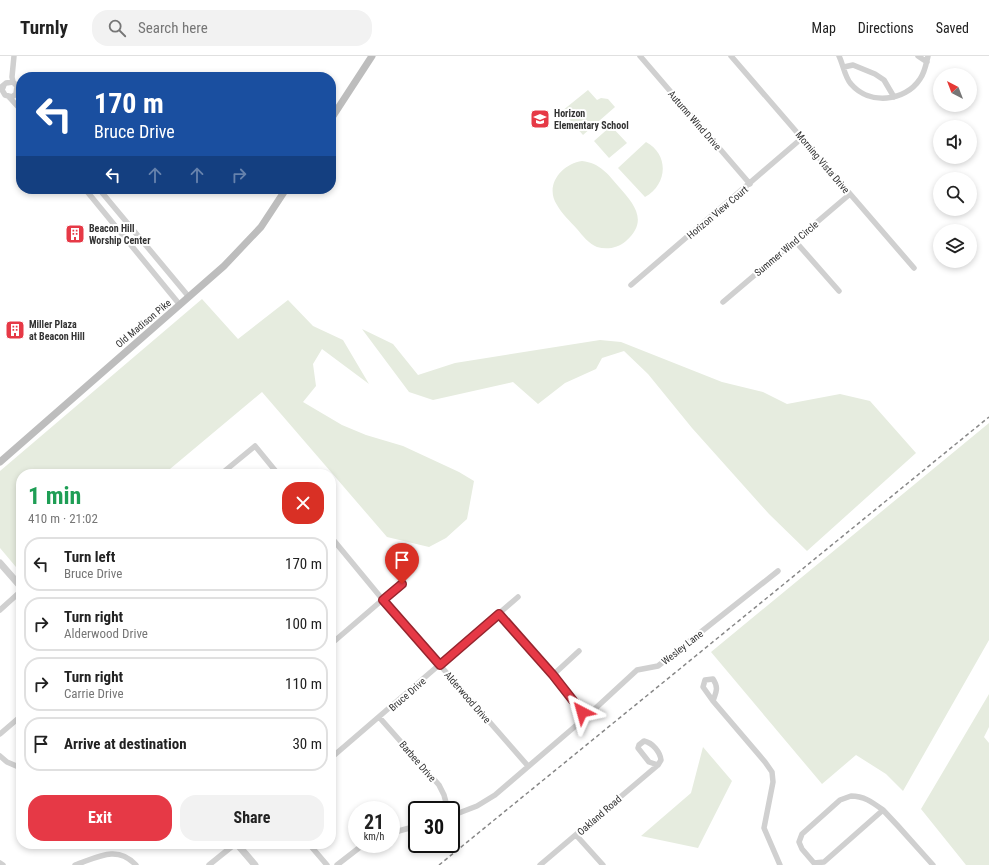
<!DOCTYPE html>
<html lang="en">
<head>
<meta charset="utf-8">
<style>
  :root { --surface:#fff; --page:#f2f2f2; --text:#222; --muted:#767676; --line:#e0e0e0; --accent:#e63946 }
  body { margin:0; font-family:"Roboto Condensed",sans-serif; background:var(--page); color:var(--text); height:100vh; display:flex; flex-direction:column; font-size:15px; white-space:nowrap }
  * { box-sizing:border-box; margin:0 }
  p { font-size:13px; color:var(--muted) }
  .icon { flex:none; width:22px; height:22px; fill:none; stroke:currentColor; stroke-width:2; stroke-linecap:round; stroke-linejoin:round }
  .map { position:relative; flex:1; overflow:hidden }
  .sheet { position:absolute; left:16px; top:413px; width:320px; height:380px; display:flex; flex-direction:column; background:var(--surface); border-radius:16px; box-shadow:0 2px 6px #0003 }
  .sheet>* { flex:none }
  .hud { position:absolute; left:16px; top:16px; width:320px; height:122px; border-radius:16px; box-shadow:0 2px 6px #0003; background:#1a4fa0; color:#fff; overflow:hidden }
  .needle { width:26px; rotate:318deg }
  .tools { position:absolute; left:933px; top:12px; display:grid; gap:8px }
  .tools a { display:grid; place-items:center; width:44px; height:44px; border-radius:50%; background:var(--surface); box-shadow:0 2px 6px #0003; font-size:20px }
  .speed { position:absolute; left:348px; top:745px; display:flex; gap:8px; font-size:20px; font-weight:700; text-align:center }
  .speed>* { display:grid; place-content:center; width:52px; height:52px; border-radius:50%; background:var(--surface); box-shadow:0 2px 6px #0003; line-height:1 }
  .speed small { font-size:10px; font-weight:400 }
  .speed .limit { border:2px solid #111; border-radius:6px; background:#fff; color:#111 }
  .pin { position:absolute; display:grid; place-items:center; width:34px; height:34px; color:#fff; margin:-41px -17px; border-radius:50% 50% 50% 0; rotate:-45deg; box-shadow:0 0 4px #0007 }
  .pin .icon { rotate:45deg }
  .me { position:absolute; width:44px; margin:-22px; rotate:321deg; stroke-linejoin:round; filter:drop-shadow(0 0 3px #0008) }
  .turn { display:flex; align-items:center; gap:14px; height:84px; padding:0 12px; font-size:18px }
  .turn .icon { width:52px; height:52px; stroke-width:2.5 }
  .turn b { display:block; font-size:28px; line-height:34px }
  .lanes { display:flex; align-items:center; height:38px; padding:0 12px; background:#0003; justify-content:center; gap:20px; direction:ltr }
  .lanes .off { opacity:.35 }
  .round { display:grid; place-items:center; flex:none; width:42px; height:42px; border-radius:16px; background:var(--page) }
  .headline { display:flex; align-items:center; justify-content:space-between; height:68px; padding:0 12px }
  h1 { font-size:24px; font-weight:700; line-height:30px; color:#1e9e55 }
  .button { display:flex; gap:8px; margin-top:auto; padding:8px 12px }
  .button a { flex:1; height:46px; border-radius:16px; background:var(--accent); color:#fff; font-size:16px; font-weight:700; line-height:46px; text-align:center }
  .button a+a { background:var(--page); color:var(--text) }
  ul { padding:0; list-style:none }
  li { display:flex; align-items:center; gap:12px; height:54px; margin:0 8px 6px; padding:0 4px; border:2px solid var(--line); border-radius:16px }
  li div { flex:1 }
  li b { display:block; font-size:15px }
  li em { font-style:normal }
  header { display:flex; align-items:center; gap:24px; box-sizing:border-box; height:56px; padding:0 20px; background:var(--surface); border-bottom:1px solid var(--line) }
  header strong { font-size:19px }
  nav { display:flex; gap:22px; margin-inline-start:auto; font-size:14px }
  .search { width:280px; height:36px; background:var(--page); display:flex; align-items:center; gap:10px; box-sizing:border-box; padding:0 14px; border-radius:16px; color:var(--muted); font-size:15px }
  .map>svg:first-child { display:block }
  .green { fill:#e6ecdf }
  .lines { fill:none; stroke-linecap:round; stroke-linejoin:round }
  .minor { stroke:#d0d0d0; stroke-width:5.5 }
  .tertiary { stroke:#d0d0d0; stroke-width:7 }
  .secondary { stroke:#bdbdbd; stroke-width:7 }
  .rail { stroke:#888; stroke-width:1.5; stroke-dasharray:4 3; stroke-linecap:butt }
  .route-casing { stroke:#96252e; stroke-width:10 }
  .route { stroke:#e63946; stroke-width:7 }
  .labels { text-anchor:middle; stroke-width:4; stroke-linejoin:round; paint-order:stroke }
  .poi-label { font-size:10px; font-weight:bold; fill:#333; stroke:#fff; text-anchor:start }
  .street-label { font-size:10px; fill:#333; stroke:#fff }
</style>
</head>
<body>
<header>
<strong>Turnly</strong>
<div class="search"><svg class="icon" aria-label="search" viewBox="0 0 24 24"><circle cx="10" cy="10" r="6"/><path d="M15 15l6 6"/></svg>Search here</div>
<nav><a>Map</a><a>Directions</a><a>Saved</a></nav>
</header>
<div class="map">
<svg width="989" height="809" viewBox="0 0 989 809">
  <rect width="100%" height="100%" fill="#fff"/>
  <path class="green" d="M588,34L597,44L601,42L608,43L615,51L583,79L562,55Z
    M611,70L627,87L609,102L594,85Z
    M646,86C670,99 667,129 645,141L618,112Z
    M582,105C600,107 608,118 619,131C634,148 649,165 626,185C618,192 607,194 597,191C589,188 582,179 577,173C570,165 562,158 557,149C544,129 562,108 582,105Z
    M202,243L238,283L288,244L313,270L343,284L369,328L322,293L313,308L316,330L303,346L342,369L366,379L403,390L459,416L474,425L467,463L446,482L429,491L387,481L262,336L164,418H21V517L0,492V415Z
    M362,273L393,288L418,319L455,307L600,284L621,286L722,326L763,336L787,348L840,338L870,345L916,397L807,495L769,458L692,372L648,318L624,295L602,302L596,313L565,327L538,348L513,326L433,344L409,336Z
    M989,367V584L903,735L886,718L856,699L822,728L711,596Z
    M989,638V671L984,681L989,687V809H966L921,753Z
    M703,691L732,725L698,792L641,780L691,737Z"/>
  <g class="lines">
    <path class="minor" d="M640,0L750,128
      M731,0L914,212
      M839,0C843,8 845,22 851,28C869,49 905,46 920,23C925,16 926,8 928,0
      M918,0L927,6
      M844,11L853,9L875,18L884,24L894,41
      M13,26L12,21L14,0
      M0,32L6,27L13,26L17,30L16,38L12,41L5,39L2,34L4,29
      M9,41L21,54
      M85,133L180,249
      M99,133L189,241
      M795,185L839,235
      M631,229L802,82
      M723,246L850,138
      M221,418L255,390L278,418
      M331,481L383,544L528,710
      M0,554L21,535
      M499,558L553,619L586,661
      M331,588L402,527
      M553,619L579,595
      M713,623C719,632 716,636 713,645L703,631L705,624Z
      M713,645L765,706L772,716L773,726L764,772L780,809
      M379,661L439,729L444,739L448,754
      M0,678L21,660
      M644,685C653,687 660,696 661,704L658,709L649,706L638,692L639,689Z
      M0,700L7,706L21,712
      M331,702L518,541
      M851,740C864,740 872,746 883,754L824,806L814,807L802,793L799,786L802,778L840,744Z
      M883,754L898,770L933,809
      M451,760L477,750L495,739L586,661L637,614L658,610L778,515
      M391,777L417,770
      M576,779L603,809
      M309,788L327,809
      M0,807L3,809
      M75,809C96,802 117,788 136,809
      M209,809L235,788
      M337,809L364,788
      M540,809L658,709"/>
    <path class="tertiary" d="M0,507L21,531
      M237,788L255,809"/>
    <path class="secondary" d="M331,63L372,0
      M0,406L224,210L261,171L286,133"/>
    <path class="rail" d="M439,809L989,361"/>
  </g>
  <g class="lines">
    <defs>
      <path id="route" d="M402,528L383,544L440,609L499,558L553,619L582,656"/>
    </defs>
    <use href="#route" class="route-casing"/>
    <use href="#route" class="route"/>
  </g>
  <defs>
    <symbol id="school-square" viewBox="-11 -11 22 22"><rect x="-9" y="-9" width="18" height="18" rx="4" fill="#e63946" stroke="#fff"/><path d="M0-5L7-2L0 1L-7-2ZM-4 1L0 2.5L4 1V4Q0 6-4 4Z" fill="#fff"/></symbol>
    <symbol id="building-square" viewBox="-11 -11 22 22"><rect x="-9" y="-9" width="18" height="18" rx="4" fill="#e63946" stroke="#fff"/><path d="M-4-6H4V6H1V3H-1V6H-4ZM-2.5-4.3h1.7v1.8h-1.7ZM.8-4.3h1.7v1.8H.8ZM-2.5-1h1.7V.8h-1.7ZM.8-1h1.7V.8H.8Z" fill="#fff"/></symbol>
  </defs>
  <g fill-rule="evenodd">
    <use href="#school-square" x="529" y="52" width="22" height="22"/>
    <use href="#building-square" x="64" y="167" width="22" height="22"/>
    <use href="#building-square" x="4" y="263" width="22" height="22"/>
  </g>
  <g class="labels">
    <g class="poi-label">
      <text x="554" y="61">Horizon<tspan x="554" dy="12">Elementary School</tspan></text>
      <text x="89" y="176">Beacon Hill<tspan x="89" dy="12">Worship Center</tspan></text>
      <text x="29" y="272">Miller Plaza<tspan x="29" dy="12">at Beacon Hill</tspan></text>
    </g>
    <g class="street-label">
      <text transform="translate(695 64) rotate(49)" y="4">Autumn Wind Drive</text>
      <text transform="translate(823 106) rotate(50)" y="4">Morning Vista Drive</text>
      <text transform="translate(717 156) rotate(-40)" y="4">Horizon View Court</text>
      <text transform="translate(786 192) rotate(-40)" y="4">Summer Wind Circle</text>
      <text transform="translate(143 267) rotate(-40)" y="4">Old Madison Pike</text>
      <text transform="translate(682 591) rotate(-38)" y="4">Wesley Lane</text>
      <text transform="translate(407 638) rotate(-41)" y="4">Bruce Drive</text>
      <text transform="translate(468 641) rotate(49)" y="4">Alderwood Drive</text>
      <text transform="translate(418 705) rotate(49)" y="4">Barbee Drive</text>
      <text transform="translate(599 759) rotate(-41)" y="4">Oakland Road</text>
    </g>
  </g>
</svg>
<div class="tools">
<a><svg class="needle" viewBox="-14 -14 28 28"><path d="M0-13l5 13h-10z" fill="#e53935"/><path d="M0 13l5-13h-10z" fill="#767676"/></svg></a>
<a><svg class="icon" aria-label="sound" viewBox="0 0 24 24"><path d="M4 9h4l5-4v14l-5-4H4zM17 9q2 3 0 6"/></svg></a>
<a><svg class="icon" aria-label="search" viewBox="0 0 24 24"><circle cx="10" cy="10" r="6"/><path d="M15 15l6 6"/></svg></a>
<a><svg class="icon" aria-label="layers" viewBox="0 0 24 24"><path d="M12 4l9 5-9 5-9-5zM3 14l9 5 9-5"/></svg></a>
</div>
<div class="speed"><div>21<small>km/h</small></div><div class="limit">30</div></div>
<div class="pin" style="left:402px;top:528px;background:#d93025"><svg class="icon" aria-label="arrive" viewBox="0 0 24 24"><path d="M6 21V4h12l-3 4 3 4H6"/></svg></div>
<svg class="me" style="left:582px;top:656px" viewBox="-20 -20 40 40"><path d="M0-17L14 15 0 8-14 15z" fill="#e63946" stroke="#fff" stroke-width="4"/></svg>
<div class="hud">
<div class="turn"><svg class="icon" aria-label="left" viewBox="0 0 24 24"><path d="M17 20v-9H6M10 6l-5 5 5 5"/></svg><div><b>170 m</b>Bruce Drive</div></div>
<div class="lanes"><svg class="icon" aria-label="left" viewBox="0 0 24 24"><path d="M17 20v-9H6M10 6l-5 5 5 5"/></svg><svg class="icon off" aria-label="ahead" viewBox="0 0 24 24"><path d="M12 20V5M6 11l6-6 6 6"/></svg><svg class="icon off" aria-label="ahead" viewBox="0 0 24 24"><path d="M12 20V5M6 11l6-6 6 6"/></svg><svg class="icon off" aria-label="right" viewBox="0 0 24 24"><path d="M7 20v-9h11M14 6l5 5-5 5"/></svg></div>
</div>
<section class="sheet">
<div class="headline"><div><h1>1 min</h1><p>410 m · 21:02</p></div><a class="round" style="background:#d93025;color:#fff"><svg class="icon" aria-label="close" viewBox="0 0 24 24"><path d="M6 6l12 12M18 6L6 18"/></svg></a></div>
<ul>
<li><svg class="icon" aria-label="left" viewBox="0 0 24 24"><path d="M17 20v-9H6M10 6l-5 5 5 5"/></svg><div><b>Turn left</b><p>Bruce Drive</p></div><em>170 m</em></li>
<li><svg class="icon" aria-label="right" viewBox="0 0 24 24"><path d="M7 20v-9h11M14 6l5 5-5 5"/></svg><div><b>Turn right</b><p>Alderwood Drive</p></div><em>100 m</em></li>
<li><svg class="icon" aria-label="right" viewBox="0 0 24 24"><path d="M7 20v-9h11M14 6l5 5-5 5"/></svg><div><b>Turn right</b><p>Carrie Drive</p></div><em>110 m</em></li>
<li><svg class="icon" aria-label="arrive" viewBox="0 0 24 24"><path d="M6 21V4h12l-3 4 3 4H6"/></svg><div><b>Arrive at destination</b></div><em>30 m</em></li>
</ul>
<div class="button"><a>Exit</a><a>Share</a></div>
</section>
</div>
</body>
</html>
